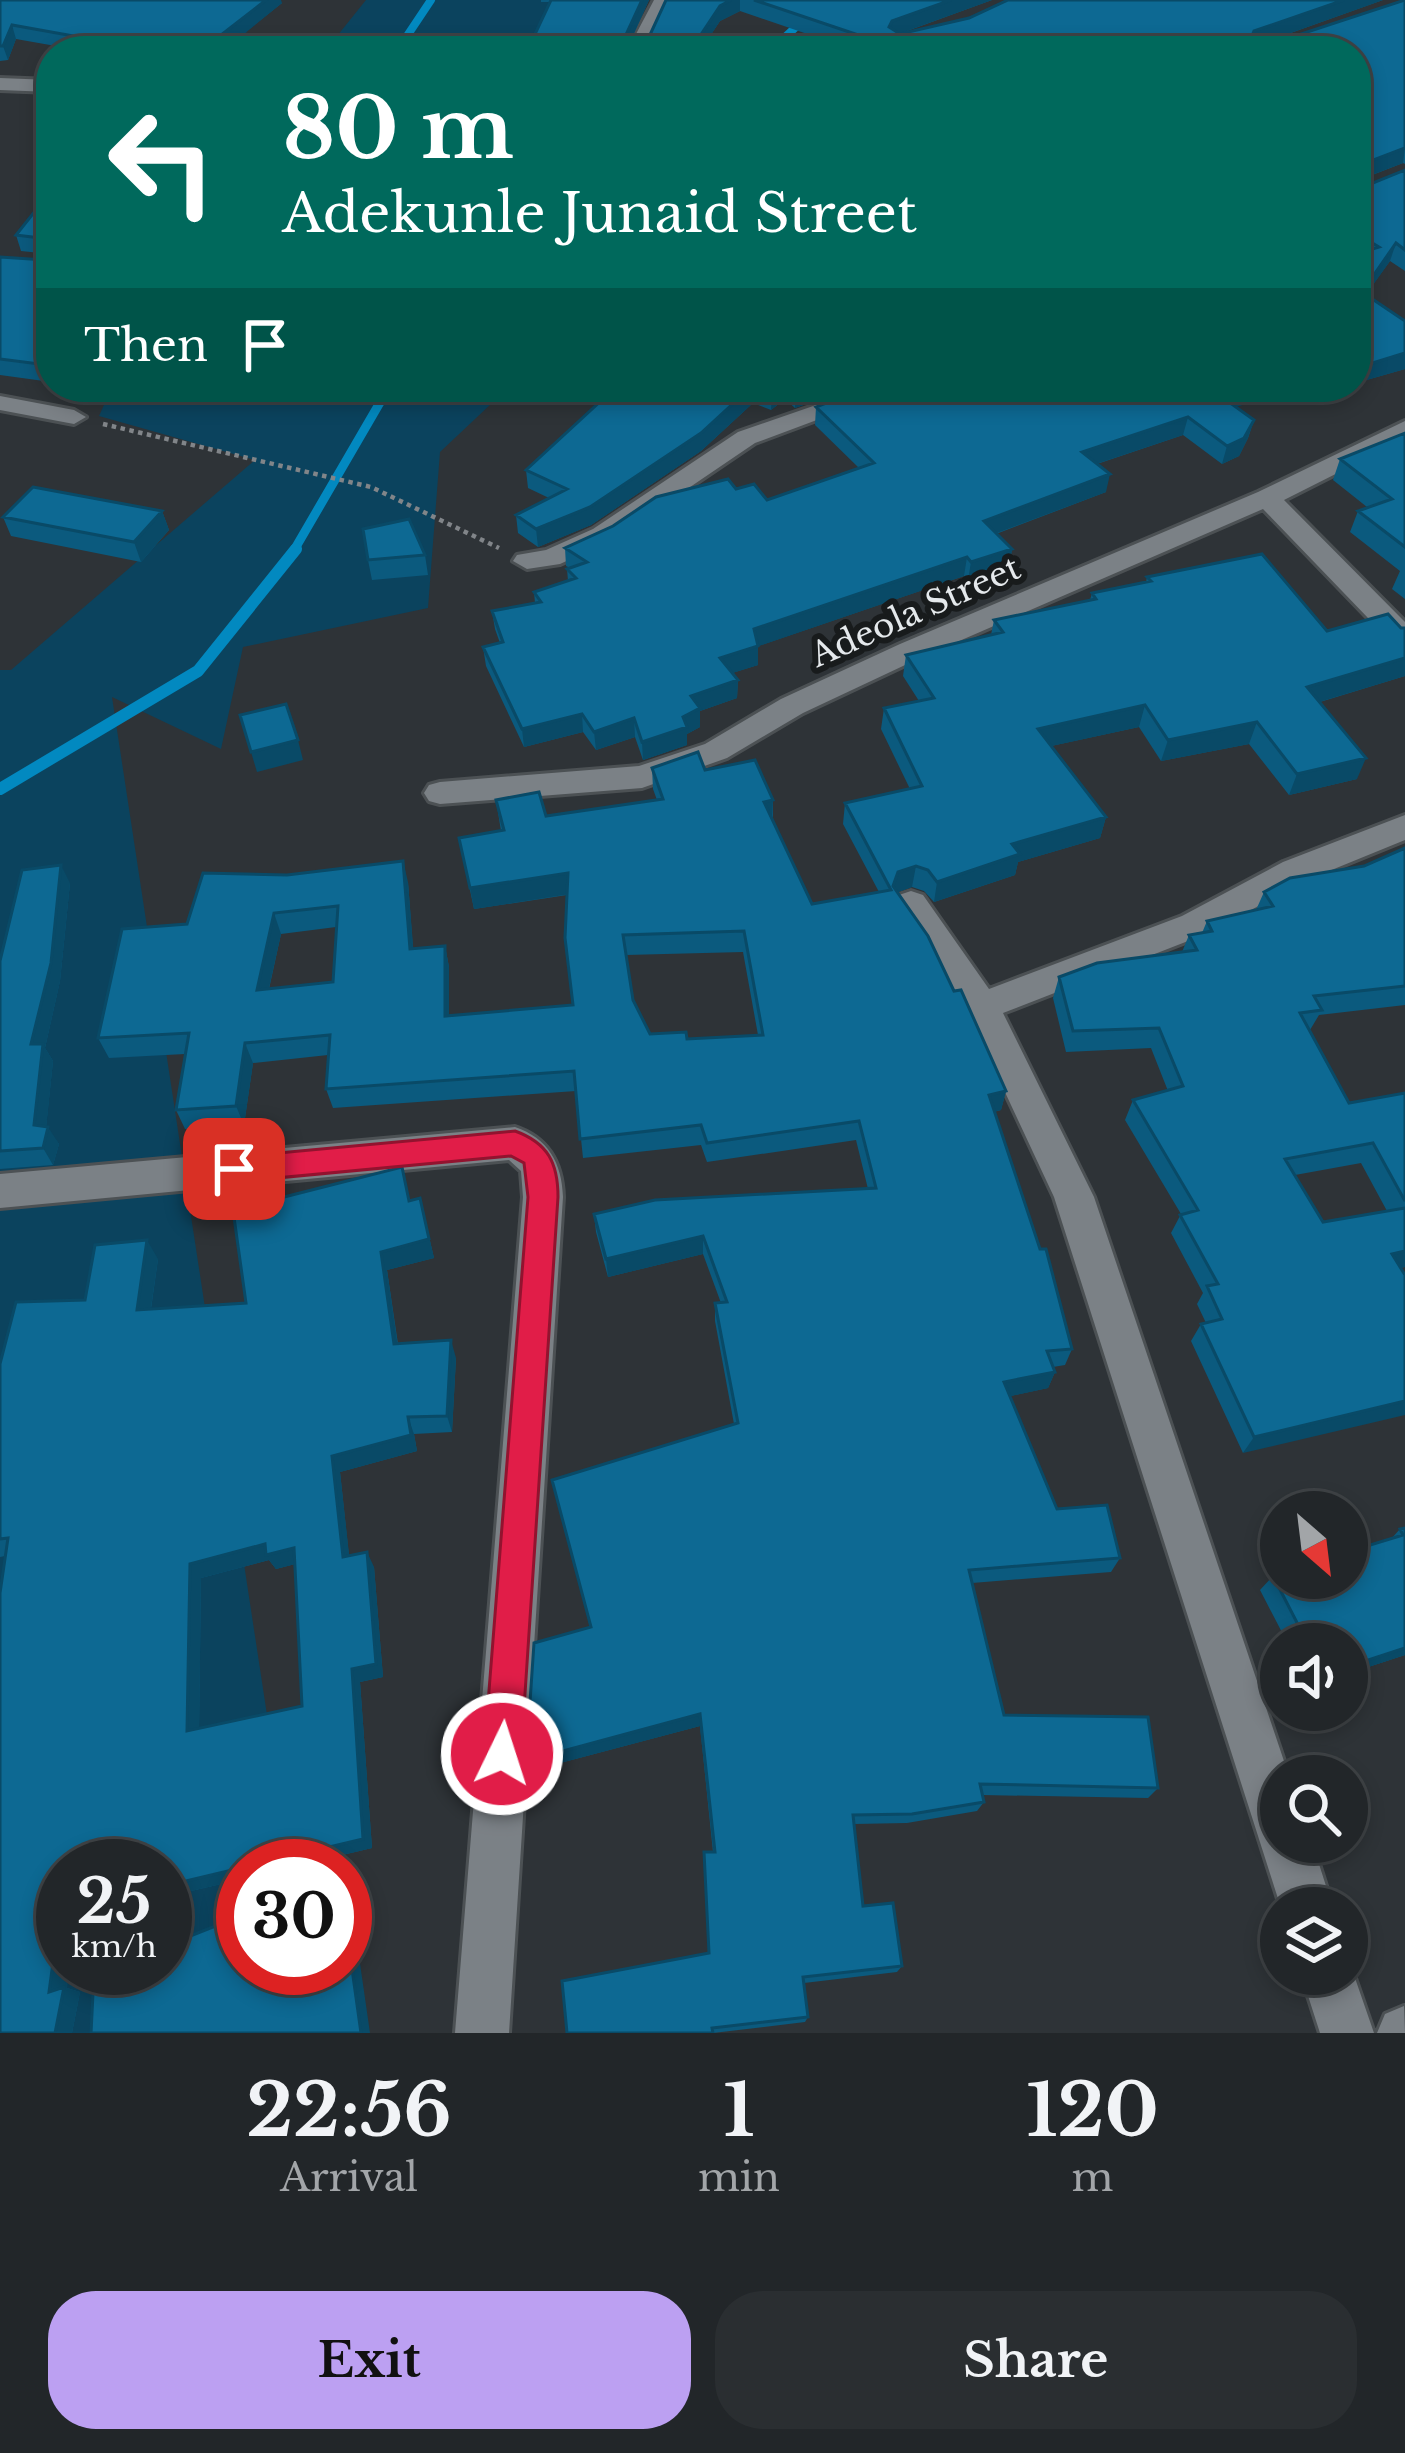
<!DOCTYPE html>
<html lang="en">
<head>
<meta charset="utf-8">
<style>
  :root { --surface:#222629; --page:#2a2e31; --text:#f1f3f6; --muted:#a2a5a8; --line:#3f4346; --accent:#bca0f2 }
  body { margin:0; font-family:"Libre Baskerville",serif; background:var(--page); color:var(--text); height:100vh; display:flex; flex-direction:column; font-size:45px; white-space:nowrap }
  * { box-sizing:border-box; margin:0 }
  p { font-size:39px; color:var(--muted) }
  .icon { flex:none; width:66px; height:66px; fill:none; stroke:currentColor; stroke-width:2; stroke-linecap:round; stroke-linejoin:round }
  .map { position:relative; height:2033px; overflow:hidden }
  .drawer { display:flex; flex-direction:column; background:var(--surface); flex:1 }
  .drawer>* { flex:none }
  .top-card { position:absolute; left:36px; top:36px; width:1335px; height:366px; border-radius:48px; box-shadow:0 6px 18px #0003,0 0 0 3px var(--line); background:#00695c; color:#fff; overflow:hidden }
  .needle { width:78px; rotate:152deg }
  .controls { position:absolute; left:1260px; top:1491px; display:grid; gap:24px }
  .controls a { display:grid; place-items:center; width:108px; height:108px; border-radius:50%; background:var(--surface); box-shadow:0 6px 18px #0003,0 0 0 3px var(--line); font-size:60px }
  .speed { position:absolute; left:36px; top:1839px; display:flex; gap:24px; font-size:60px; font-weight:700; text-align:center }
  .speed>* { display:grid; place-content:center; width:156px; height:156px; border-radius:50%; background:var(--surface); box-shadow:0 6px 18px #0003,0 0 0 3px var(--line); line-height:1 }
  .speed small { font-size:30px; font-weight:400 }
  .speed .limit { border:18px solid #d22; background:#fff; color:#111 }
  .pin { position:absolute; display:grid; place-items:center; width:102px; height:102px; color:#fff; margin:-51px; border-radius:24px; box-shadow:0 6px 18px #0006 }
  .me { position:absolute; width:132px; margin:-66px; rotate:4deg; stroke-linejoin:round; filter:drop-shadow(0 0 9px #0008) }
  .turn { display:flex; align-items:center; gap:42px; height:252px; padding:0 48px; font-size:54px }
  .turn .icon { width:156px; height:156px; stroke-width:2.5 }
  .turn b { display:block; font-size:84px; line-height:102px }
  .then { display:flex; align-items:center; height:114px; padding:0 48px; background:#0003; gap:24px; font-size:45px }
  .eta { display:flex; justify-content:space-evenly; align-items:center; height:204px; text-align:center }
  .eta b { font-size:72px; font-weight:700; line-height:84px }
  .button { display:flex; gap:24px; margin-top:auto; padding:24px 48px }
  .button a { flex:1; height:138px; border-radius:48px; background:var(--accent); color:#111; font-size:48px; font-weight:700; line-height:138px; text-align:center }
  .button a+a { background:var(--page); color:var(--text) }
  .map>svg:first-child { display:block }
  .green { fill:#0b435e; fill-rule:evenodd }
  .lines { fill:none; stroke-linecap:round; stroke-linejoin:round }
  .stream-far2 { stroke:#0289c0; stroke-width:8 }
  .stream-far1 { stroke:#0289c0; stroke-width:9 }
  .stream { stroke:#0289c0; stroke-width:12 }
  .minor-casing { stroke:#4c5154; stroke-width:6 }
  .path { stroke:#818589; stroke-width:4.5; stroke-dasharray:4.5 4.5; stroke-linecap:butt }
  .minor { fill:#7b8186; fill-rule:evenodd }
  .wall { fill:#0b5a7e; fill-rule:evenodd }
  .shaded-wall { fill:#094a67 }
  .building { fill:#0d6993; stroke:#094a67; stroke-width:3; fill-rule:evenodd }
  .route { fill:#e11d48; stroke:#92132f; stroke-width:3 }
  .labels { text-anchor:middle; stroke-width:12; stroke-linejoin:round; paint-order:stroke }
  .street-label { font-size:33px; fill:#e5e9ec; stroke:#181b1c }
</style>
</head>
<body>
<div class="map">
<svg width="1405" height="2033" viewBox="0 0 1405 2033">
  <rect width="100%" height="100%" fill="#2e3337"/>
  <path class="green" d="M366,0H638L630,4V51H325Z
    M112,387H267L336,397L337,387H509L440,452L428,608L243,647L221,749L112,697L290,1866H243V1968L316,2033H0V670H11L255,460L99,416ZM63,1866H165V1968H63Z"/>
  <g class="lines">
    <path class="stream-far2" d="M417,51L407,36L431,0
      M770,51L797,26L838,0"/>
    <path class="stream-far1" d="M293,552L389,387"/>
    <path class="stream" d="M0,789L198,671L296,549"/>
    <defs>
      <path id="minor" d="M654,0H672L645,51H627Z
        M0,78L51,80V92L0,90Z
        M868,387H905L755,443L612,540L560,564L527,569L513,561L517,555L546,550L593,529L738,432Z
        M0,396L74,410L86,417L74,424L0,410Z
        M1405,421V439L1284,500L1405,622V648L1395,646L1263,509L920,658L803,713L727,758L642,788L440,804L429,801L424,793L429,785L440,782L639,766L705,744L781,699L900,644L1258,492Z
        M1405,815V840L1307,880L1206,934L1003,1013L1094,1197L1289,1776H1281V1842H1312L1333,1908H1281L1054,1197L968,1013L894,904L899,895L911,891L923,895L989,989L1182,916L1283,862Z
        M515,1127C548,1138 562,1163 563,1197L509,2033H455L523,1197L521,1171L509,1160L0,1208V1174Z
        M1347,1955L1374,2033H1320L1301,1974H1347Z
        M1404,2006L1405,2033H1377L1385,2014Z"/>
    </defs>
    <use href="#minor" class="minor-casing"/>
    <path class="path" d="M103,424L371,487L499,548"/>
    <use href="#minor" class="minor"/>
  </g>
  <path class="wall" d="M0,0L282,3L243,34L266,51H84L16,39L8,60L0,61Z
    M541,0H649L632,38L649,37L666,0H992L899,34L1383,0L1274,39L1283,40L1405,0V164L1403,163L1357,181V183L1363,187L1405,170V271L1390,261L1366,294L1405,321V369L1356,383V51H857L740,11L720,21L700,51H527L550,2H541Z
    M51,202V382L0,375V257L45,260L50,254L21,251L16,235Z
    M616,387H854L795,408L785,399L771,410L753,403L701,451L591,525L538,547L518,533L516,515L549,498L528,488L526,470Z
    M816,407H1236L1254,420L1248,438L1239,456L1222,464L1183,435L1097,464L1106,492L996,534L1012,549L1009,567L968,580L964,576L758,646V665L732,673L738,680L737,698L700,711V727L687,734V745L643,760L635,737L596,750L583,732L524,747L486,666L483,647L500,643L495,629L492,611L535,603L534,592L568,581L567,569L570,568L566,566L565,548L736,489L767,500L859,468L815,425Z
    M1405,433V599L1392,589L1400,571L1350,532L1358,511L1367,507L1333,480L1340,459Z
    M162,511L169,530L141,562L11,536L3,517Z
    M425,555L428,575L372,580L368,560Z
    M1147,577L1327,631L1405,628V676L1320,702L1357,779L1289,795L1249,744L1161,761L1139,727L1051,746L1106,817L1100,838L1018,862L1015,875L934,902L924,891L912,887L898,892L954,991L1006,1091L1001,1110L994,1112L1072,1349L1065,1365L1053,1367L1055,1372L1048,1388L1010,1396L1057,1509L1120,1558L1111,1572L972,1583L1004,1715L1158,1788L1148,1798L982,1795L984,1802L977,1811L907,1823L854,1824L863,1906L902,1966L897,1972L804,1983L808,2017L805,2022L713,2033L708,1953L713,1852L700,1726L530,1771L526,1761L590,1627L552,1480L734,1424L715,1321V1303H721L703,1254L608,1277L596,1232L594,1214L868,1189L856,1140L707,1162L701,1145L583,1158L576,1091L333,1108L326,1089L328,1055L253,1063L244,1125L185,1129L176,1110L185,1054L109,1058L98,1038L187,924L408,882L413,949L445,946L449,967V1016L572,1005L567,895L474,909L459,838L501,831L496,800L546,816L657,800L653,789L652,768L705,770L773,800V820L812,904L879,892L843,824L845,803L910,789L881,729L884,708L919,701L903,676L906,655L991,635L994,620L1090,600L1092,593L1146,582ZM336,927L333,982L269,989L281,934ZM743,952L758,1035L687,1039L650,1034L633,1000L626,955Z
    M1405,848V1005L1319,1015L1310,1030L1349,1103L1405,1093V1267L1400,1268L1243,1453L1191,1341L1201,1324L1206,1323L1197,1304L1203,1293L1171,1233L1181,1214L1125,1120L1133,1100L1168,1091L1151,1048L1066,1052L1053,998L1059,977L1182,952L1189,935L1202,933L1207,921L1256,910L1264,892L1364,866ZM1361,1163L1387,1211L1323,1222L1295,1175Z
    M70,883L60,981L45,1048L53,1061L46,1127L59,1144L53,1165L0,1169V961Z
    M420,1198L434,1258L387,1270L398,1344L456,1358L452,1432L414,1434L417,1451L340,1472L349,1556L374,1567L383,1677L360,1682L372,1848L296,1866H243V1879L165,1897V1866H63L67,1988L80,1992L72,2033L5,1556L0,1557V1364L85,1300L158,1259L151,1309L246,1303L410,1200ZM269,1560L276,1569L295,1564L302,1706L199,1729L201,1578Z
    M1405,1528V1655L1347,1674V1644H1288L1260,1590L1273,1576L1391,1539L1400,1529Z"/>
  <path class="shaded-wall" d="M266,0H281L282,3L228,47L225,32Z
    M642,0H649L626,51L624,39Z
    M731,0H740V11L720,21L700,51H690L720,6Z
    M951,0H992L890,37L889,27L892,21Z
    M1344,0H1383L1251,47L1252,36L1254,31Z
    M12,25L16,39L8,60L3,46Z
    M264,36L266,51H249Z
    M1405,148L1403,163L1356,181L1360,165Z
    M1396,243L1390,261L1356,309L1362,292Z
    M1405,353V369L1356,383L1363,366Z
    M751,387H754L753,403L701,451L591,525L538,547L536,529Z
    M778,387H785V399L771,410L772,392Z
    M804,387H854L795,408L796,390Z
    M1249,387H1307L1214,413L1219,395Z
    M1188,417L1183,435L1078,470L1082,452Z
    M1254,420L1248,438L1239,456L1222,464L1227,446Z
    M1110,474L1106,492L981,539L984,521Z
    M162,511L169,530L141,562L134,542Z
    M1012,549L1009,567L968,580L971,562Z
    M967,557L964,576L753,648L754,629Z
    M758,646V665L720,677V658Z
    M1405,658V676L1299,708L1307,687Z
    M738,680L737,698L700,711V727L687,734V745L643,760L642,742L683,717L691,696Z
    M1145,705L1139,727L1033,750L1038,729Z
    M582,714L583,732L524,747L522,729Z
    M634,718L635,737L596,750L594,732Z
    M1257,722L1249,744L1161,761L1168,740Z
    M298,740L303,760L257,772L251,752Z
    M1366,758L1357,779L1289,795L1297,774Z
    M773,800L772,821L764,802Z
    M1106,817L1100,838L1018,862L1015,875L934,902L937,882L1012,844Z
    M403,861L408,882L415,970L410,949Z
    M61,865L70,883L60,981L45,1048L53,1061L45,1139L48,1127L59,1144L53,1165L43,1148L34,1125L31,1044Z
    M916,866L912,887L895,893L893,886L898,872Z
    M568,873L570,894L474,909L470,888Z
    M274,913L281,934L264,1010L257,990Z
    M445,946L449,967V1036L445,1016Z
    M245,1043L253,1063L244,1125L236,1106Z
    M1006,1091L1001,1110L984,1114L989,1095Z
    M420,1198L434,1258L387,1270L400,1361L394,1344L381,1252Z
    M703,1236V1254L608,1277L606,1259Z
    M147,1240L158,1259L148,1328L137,1310Z
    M1405,1251V1267L1378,1272L1392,1254Z
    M451,1340L456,1358L452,1432L447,1416Z
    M1055,1372L1048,1388L998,1399L1004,1382Z
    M1405,1401V1415L1243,1453L1254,1437Z
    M408,1417L414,1434L417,1451L340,1472L351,1572L343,1557L332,1456Z
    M265,1544L294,1548L303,1562L276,1569L269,1560L201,1578L199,1742L187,1731L190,1564Z
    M367,1552L374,1567L383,1677L360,1682L372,1848L296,1866H249L352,1669Z
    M1405,1648V1655L1347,1674V1667Z
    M700,1714V1726L530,1771L526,1761Z
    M243,1867V1879L165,1897V1886Z
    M345,1883L349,1887L370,2033H361L345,1919Z
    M63,1910V1968H70L67,1988L80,1992L72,2033H55L49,1992L60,1911Z"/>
  <path class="building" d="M0,0H266L225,32L264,36L249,51H88L96,40L12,25L3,46H0Z
    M551,0H642L624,39L649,37L666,0H731L720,6L690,51H527Z
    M754,0H951L892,21L889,27L900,34L969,18L1008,0H1344L1254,31L1252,36L1283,40L1405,0V148L1360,165L1357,183L1363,187L1405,170V250L1396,243L1362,292L1405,321V353L1363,366L1356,362V254L1379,247L1356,233V51H876L894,47Z
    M43,201L51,202V361L47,365L0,359V257L45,260L50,256L49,239L16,235Z
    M616,387H751L701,433L590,507L536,529L516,515L567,489L526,470Z
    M866,387H1249L1219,395L1254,420L1244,438L1227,446L1188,417L1082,452L1110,474L984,521L1012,549L971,562L967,557L754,629L758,646L720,658L738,680L691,696L700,708L683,717L687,727L642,742L634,718L594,732L582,714L522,729L483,647L503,642L492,611L541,602L534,592L576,578L567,569L587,562L565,548L613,526L656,497L728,479L736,489L754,484L767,500L874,463L816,407Z
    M1405,433V547L1358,511L1392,499L1340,459Z
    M33,487L162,511L134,542L3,517Z
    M409,519L425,555L368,560L363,529Z
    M1262,554L1327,631L1388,614L1401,628H1405V658L1307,687L1366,758L1297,774L1257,722L1168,740L1145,705L1038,729L1106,817L1012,844L1020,854L937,882L928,870L916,866L898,872L893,886L928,936L954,991L961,990L1006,1091L989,1095L1040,1249H1046L1072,1349L1047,1351L1055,1372L1004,1382L1057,1509L1107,1505L1120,1558L969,1570L1004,1715L1148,1717L1158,1788L980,1784L984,1802L912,1814L853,1815L863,1906L893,1903L902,1966L803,1977L808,2017L712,2028L713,2033H567L562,1981L709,1953L704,1852H715L700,1714L526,1761L534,1643L591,1627L552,1480L738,1423L715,1303L727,1302L703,1236L606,1259L594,1214L655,1200L876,1188L859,1121L707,1143L701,1125L580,1139L574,1071L326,1089L330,1035L245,1043L236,1106L176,1110L189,1033L98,1038L122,929L187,924L203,873L287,875L403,861L410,949L445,946V1016L573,1005L565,938L568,873L470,888L459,838L504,830L496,800L539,792L546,816L663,799L652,768L698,752L705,770L755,760L773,800L764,802L812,904L891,890L845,803L922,786L884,708L934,698L906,655L1003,632L994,620L1096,599L1092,593L1151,581L1147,577ZM338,906L333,982L257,990L274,913ZM744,931L763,1035L687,1039L686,1032L650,1034L633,1000L623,935Z
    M286,704L298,740L251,752L240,715Z
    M1405,848V986L1314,996L1322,1010L1300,1013L1349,1103L1405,1093V1201L1373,1143L1285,1159L1323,1222L1405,1208V1251L1392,1254L1405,1275V1401L1254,1437L1201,1324L1222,1319L1207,1286L1218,1284L1180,1215L1198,1210L1133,1100L1183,1086L1159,1028L1073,1031L1059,977L1097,963L1197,950L1189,935L1212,931L1207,921L1273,906L1264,892L1290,878L1364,866Z
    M61,865L51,963L31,1044H43L34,1125L48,1127L43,1148L0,1151V961L22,870Z
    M402,1167L409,1201L420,1198L429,1239L381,1252L394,1344L451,1340L447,1416L408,1417L411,1435L332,1456L343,1557L367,1552L376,1664L352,1669L363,1839L165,1886V1866H63V1910L60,1911L49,1992L64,1987L55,2033H0V1593L8,1538L0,1539V1364L16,1302L85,1300L95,1245L147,1240L137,1310L246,1303L233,1210ZM265,1544L266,1555L294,1548L302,1706L187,1731L190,1564Z
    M1405,1528V1648L1347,1667V1644H1308L1273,1576L1281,1573V1578H1347V1552L1403,1535L1400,1529Z
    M243,1915V1968H345V1919L361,2033H91L94,1973L108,1968H165V1946Z"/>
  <path class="route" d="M515,1131C548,1143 558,1163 558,1197L521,1754L516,1768L502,1773L489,1768L484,1754L528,1197L524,1163L511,1156L234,1182L224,1178L219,1169L224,1160L234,1157Z"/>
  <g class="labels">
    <g class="street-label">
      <text transform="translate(915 611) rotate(-24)" y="12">Adeola Street</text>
    </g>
  </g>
</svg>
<div class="controls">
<a><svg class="needle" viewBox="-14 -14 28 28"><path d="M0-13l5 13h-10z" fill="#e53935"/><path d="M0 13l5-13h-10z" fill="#a2a5a8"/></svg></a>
<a><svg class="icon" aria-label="sound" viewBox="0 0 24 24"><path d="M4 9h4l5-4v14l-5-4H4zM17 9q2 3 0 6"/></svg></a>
<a><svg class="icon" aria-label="search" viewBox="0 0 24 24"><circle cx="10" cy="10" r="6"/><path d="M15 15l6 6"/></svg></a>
<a><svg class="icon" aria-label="layers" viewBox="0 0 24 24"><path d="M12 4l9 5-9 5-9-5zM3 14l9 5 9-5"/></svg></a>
</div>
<div class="speed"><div>25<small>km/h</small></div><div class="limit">30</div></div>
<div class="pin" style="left:234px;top:1169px;background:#d93025"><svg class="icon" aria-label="arrive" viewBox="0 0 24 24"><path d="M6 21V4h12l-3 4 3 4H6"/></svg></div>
<svg class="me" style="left:502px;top:1754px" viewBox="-20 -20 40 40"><circle r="17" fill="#e11d48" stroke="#fff" stroke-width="3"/><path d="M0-11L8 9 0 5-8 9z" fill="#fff"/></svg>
<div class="top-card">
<div class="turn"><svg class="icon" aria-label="left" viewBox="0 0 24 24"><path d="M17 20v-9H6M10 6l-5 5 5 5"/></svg><div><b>80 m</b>Adekunle Junaid Street</div></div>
<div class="then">Then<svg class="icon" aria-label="arrive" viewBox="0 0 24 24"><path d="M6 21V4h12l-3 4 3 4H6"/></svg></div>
</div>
</div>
<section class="drawer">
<div class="eta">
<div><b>22:56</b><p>Arrival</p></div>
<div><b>1</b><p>min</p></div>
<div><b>120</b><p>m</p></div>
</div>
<div class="button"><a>Exit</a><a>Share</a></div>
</section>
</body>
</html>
